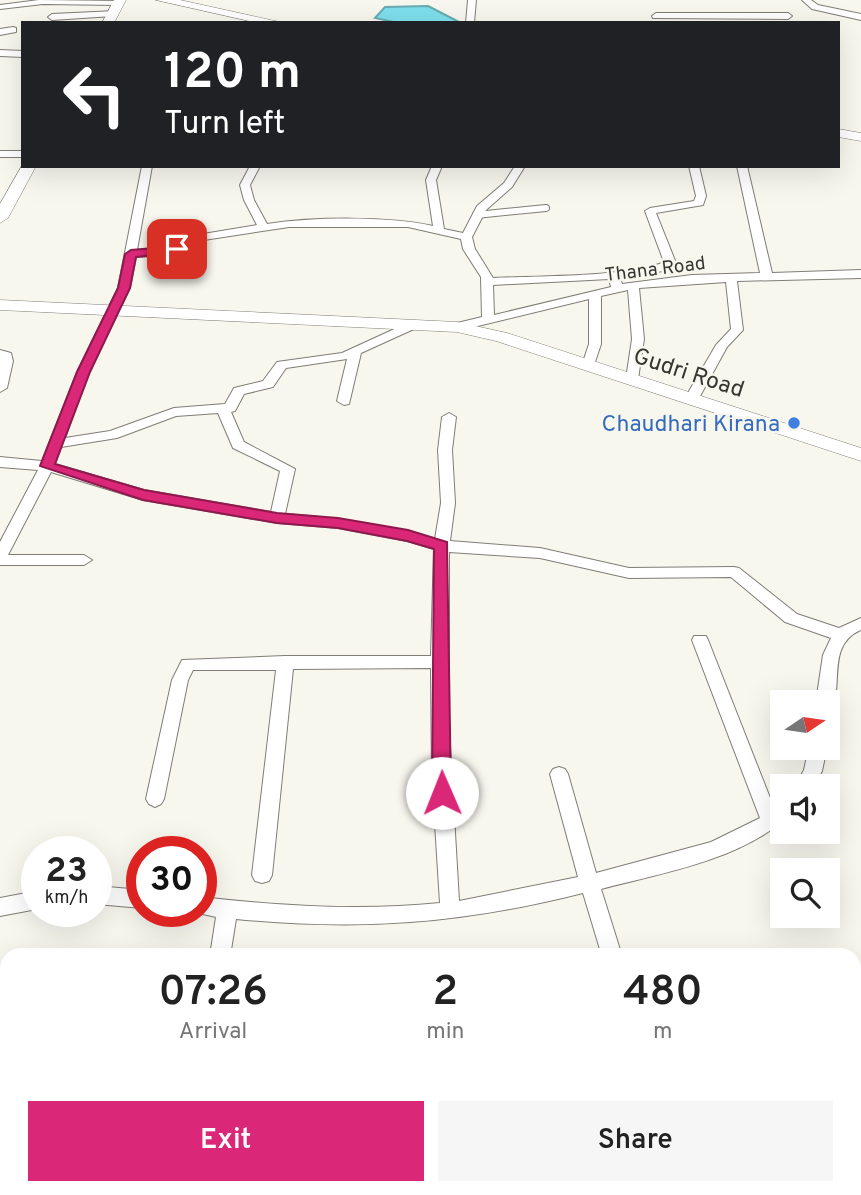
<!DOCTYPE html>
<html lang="en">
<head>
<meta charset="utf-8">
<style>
  :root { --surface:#fff; --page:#f6f6f6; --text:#222; --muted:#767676; --accent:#db2777 }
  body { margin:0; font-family:Overpass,sans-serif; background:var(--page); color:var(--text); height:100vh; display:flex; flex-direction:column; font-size:26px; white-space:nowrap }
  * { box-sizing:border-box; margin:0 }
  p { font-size:23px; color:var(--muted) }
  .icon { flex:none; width:38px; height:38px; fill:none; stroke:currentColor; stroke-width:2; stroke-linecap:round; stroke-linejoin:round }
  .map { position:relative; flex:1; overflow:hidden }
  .drawer { position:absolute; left:0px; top:948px; width:861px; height:247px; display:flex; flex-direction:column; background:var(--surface); border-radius:21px 21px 0 0; box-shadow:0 7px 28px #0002 }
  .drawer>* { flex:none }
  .top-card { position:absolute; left:21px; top:21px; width:819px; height:147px; border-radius:0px; box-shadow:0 7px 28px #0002; background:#202124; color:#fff; overflow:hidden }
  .needle { width:46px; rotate:77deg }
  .tools { position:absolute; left:770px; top:690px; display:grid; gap:14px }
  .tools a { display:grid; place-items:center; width:70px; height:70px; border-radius:0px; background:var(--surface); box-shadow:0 7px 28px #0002; font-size:35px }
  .speed { position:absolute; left:21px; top:836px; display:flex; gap:14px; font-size:35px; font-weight:700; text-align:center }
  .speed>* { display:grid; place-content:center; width:91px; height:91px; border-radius:50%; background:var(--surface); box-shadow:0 7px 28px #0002; line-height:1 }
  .speed small { font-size:18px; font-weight:400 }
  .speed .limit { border:10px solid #d22; background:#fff; color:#111 }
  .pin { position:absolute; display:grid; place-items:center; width:60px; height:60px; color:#fff; margin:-30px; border-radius:14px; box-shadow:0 4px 10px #0006 }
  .me { position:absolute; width:77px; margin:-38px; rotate:359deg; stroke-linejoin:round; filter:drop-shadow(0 0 5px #0008) }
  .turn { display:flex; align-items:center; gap:24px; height:147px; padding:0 28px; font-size:32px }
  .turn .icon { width:91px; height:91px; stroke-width:2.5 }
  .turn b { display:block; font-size:49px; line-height:60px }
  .eta { display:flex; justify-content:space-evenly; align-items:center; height:119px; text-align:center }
  .eta b { font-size:42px; font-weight:600; line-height:49px }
  .action { display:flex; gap:14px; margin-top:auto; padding:14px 28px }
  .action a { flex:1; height:80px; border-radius:0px; background:var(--accent); color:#fff; font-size:28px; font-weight:600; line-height:80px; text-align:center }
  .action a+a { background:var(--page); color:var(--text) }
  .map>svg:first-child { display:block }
  .water { fill:#7edfec; stroke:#68acb4; stroke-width:2 }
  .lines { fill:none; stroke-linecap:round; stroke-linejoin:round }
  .lane-casing { stroke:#7f7d75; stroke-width:8 }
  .street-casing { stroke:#7f7d75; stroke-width:2 }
  .secondary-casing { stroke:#7f7d75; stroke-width:1 }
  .lane { stroke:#fff; stroke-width:6 }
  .street { fill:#fff; fill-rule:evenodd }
  .secondary { fill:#fff; fill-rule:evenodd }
  .route { fill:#db2777; stroke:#8e194d; stroke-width:2 }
  .shop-dot { fill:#3f7fe0; stroke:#f8f7ee; stroke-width:2.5 }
  .labels { text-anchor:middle; stroke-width:5; stroke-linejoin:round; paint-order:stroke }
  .far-street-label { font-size:19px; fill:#363532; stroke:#f8f7ee }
  .street-label { font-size:23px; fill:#363532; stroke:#f8f7ee }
  .shop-label { font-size:23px; fill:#366cbe; stroke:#f8f7ee; text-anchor:end }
</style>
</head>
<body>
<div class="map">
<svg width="861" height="1195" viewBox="0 0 861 1195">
  <rect width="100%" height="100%" fill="#f8f7ee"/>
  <path class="water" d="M428,6L461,23H398L375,18L385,7Z"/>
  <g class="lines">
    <defs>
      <path id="lane" d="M476,215L546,208"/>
      <path id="street" d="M39,0L119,1L123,3L119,5L43,4L0,9V5Z
        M468,0H476L474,23H466Z
        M802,0H811L818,5L861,14V20L812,9Z
        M116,11V15L113,16L52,20L48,17L52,14Z
        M656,13H788L792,16L788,19L653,18L652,16Z
        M13,27L16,28V32L0,35V29Z
        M0,50L23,51V57L0,56Z
        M0,151H23V157H0Z
        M142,166H152L137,250L168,249L197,235L257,225L244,200L240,185L250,166H260L250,185L254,200L267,224C313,217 389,216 433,226L426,180L432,166H442L436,180L444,229L463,233L477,206L504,183L515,166H525L512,187L486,210L472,237L475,249L493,278C530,276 635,277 664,262L645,211L650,208L694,201L696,196L689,166H699L706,196L703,205L656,213L676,263L663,271L620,278L622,284L692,275L760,273L737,166H747L772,273L861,270V278L737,281L743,330L727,347L699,398L692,402L685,398L716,345L731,329L726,282L639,288L644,339L638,379L632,383L626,379L632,339L628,290L601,296V344L594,365L588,369L582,365L589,344V299L457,331L453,330V324L482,317L481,277L463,249L461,239L408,227H289L204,240L170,255L136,257L130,288L89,372L65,438L110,431L174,408L225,404L234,388L263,381L277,362L342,353L412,321L418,325L416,328L361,353L349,404L344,405L337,401L347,359L286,368L273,387L244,394L235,411L231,412L244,442L295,469L285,514C336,518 386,524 435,539L441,503L438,450L442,417L449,413L456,417L452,450L455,503L450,541L540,548L629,568L734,567L739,568L797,614L839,628L861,618V630C823,646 847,694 828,708V702H816L823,655L831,638L785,622L731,577L629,578L540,558L449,552V730L459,901L578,877L550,774L553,769L559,767L565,769L568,774L596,873L711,842L760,818L692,640L694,636H706L708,640L774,808L782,804V822C731,862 662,873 601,889L622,956H602L583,893C460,924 361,931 236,919L230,956H210L216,917L194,912H201V897C281,906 360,911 440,903L432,776L431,668L293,669L272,875L269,881L262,883L255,881L252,875L276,670H193L188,680L164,799L161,804L155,807L149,804L146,799L172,680L182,660L285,656H431L434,549L407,541L338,528L277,523L143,500L51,472L8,555H84L92,560L84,565H0V542L38,470L0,467V457L42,461L77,372L118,288ZM609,279L611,287L494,315L493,285ZM218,413L233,448L280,471L271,512L144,490L55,464L61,447L117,438L176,416Z
        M0,350L11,353L13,361L7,388L0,392Z
        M809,747H827L822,771L814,786H795L804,770Z
        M96,886L142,890V908L96,904Z
        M37,891V909L0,916V898Z
        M861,1069V1091L854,1092V1070Z
        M684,1188H707L710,1195H686Z"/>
      <path id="secondary" d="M114,0H126L114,23H102Z
        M156,0H180L284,23H258Z
        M838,129L861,133V141L838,137Z
        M23,164L36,166L8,218L0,223V204Z
        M0,300L457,322L507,333L861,448V461L496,341L457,332L0,310Z"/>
    </defs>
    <use href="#lane" class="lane-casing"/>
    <use href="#street" class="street-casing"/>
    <use href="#secondary" class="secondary-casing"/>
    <use href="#lane" class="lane"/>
    <use href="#street" class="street"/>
    <use href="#secondary" class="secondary"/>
  </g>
  <path class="route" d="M177,246L181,247V252L136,257L130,288L90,372L55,464L144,490L277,513L338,518L408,530L447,542L451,793L448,799H435L432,793L434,549L407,541L338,528L277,523L143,500L40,466L77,372L118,288L125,254L131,250Z"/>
  <circle class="shop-dot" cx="794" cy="423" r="7"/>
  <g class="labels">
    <g class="far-street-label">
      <text transform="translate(655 268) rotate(-7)" y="7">Thana Road</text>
    </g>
    <g class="street-label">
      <text transform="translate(689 372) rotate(18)" y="8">Gudri Road</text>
    </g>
    <g class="shop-label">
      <text x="780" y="431">Chaudhari Kirana</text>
    </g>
  </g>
</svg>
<div class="tools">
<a><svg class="needle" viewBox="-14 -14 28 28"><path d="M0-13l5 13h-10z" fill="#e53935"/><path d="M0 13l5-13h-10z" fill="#767676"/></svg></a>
<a><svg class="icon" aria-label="sound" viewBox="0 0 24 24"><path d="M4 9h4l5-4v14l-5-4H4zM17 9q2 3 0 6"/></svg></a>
<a><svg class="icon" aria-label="search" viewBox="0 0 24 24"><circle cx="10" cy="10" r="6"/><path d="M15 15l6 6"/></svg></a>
</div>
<div class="speed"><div>23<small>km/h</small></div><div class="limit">30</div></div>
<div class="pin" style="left:177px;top:249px;background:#d93025"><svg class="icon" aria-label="arrive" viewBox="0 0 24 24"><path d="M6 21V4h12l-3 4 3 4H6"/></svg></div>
<svg class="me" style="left:442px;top:793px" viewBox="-20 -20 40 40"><circle r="19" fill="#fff"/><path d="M0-13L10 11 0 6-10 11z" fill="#db2777"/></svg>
<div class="top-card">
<div class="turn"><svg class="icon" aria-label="left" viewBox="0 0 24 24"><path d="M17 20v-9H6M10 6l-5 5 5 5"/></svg><div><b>120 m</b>Turn left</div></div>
</div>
<section class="drawer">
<div class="eta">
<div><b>07:26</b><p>Arrival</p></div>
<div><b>2</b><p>min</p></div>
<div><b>480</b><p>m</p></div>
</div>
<div class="action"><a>Exit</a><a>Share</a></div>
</section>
</div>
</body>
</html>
